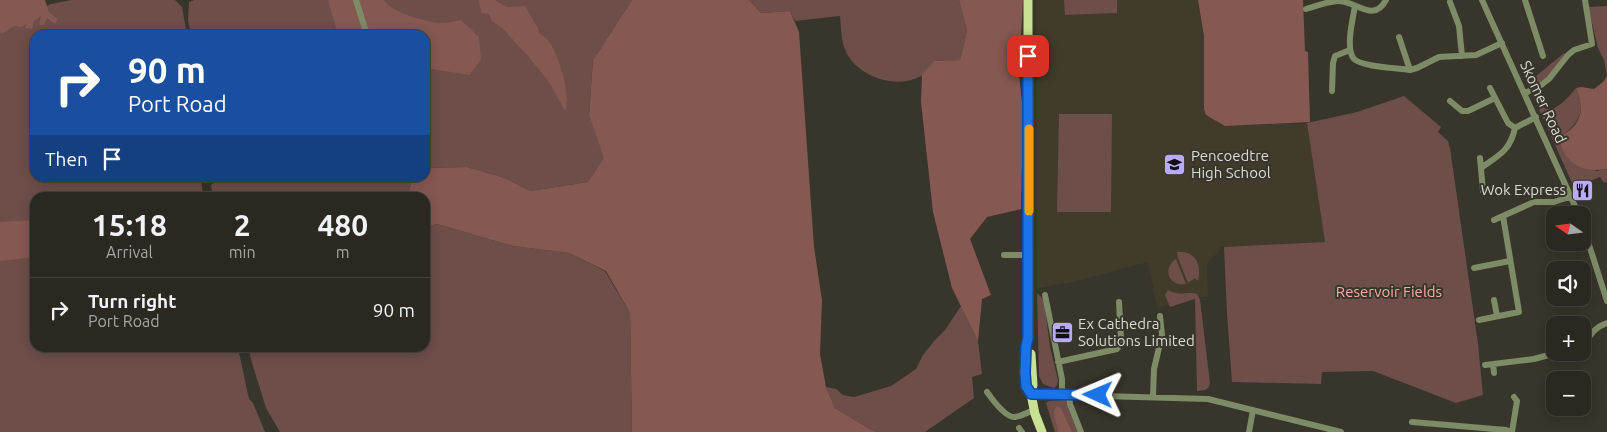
<!DOCTYPE html>
<html lang="en">
<head>
<meta charset="utf-8">
<style>
  :root { --surface:#2a2820; --page:#323029; --text:#f1f3f6; --muted:#a5a6a5; --line:#46443e }
  body { margin:0; font-family:Ubuntu,sans-serif; background:var(--page); color:var(--text); height:100vh; display:flex; flex-direction:column; font-size:19px; white-space:nowrap }
  * { box-sizing:border-box; margin:0 }
  p { font-size:16px; color:var(--muted) }
  .icon { flex:none; width:28px; height:28px; fill:none; stroke:currentColor; stroke-width:2; stroke-linecap:round; stroke-linejoin:round }
  .map { position:relative; flex:1; overflow:hidden }
  .drawer { position:absolute; left:30px; top:192px; width:400px; height:160px; display:flex; flex-direction:column; background:var(--surface); border-radius:15px; box-shadow:0 2px 12px #0003,0 0 0 1px var(--line) }
  .drawer>* { flex:none }
  .top-card { position:absolute; left:30px; top:30px; width:400px; height:152px; border-radius:15px; box-shadow:0 2px 12px #0003,0 0 0 1px var(--line); background:#1a4fa0; color:#fff; overflow:hidden }
  .needle { width:32px; rotate:284deg }
  .tools { position:absolute; left:1546px; top:206px; display:grid; gap:10px }
  .tools a { display:grid; place-items:center; width:45px; height:45px; border-radius:10px; background:var(--surface); box-shadow:0 2px 12px #0003,0 0 0 1px var(--line); font-size:25px }
  .pin { position:absolute; display:grid; place-items:center; width:42px; height:42px; color:#fff; margin:-21px; border-radius:10px; box-shadow:0 2px 8px #0006 }
  .me { position:absolute; width:55px; margin:-28px; rotate:271deg; stroke-linejoin:round; filter:drop-shadow(0 0 4px #0008) }
  .turn { display:flex; align-items:center; gap:18px; height:105px; padding:0 15px; font-size:22px }
  .turn .icon { width:65px; height:65px; stroke-width:2.5 }
  .turn b { display:block; font-size:35px; line-height:42px }
  .then { display:flex; align-items:center; height:48px; padding:0 15px; background:#0003; gap:10px; font-size:19px }
  .eta { display:flex; justify-content:space-evenly; align-items:center; height:85px; text-align:center }
  .eta b { font-size:30px; font-weight:700; line-height:35px }
  ul { padding:0; list-style:none }
  li { display:flex; align-items:center; gap:15px; height:65px; padding:0 15px; border-top:1px solid var(--line) }
  li div { flex:1 }
  li b { display:block; font-size:19px }
  li em { font-style:normal }
  .map>svg:first-child { display:block }
  .built { fill:#413b2b }
  .green { fill:#6d4e49 }
  .forest { fill:#855852 }
  .lines { fill:none; stroke-linecap:round; stroke-linejoin:round }
  .minor { stroke:#7e8b67; stroke-width:6 }
  .major { stroke:#c7e195; stroke-width:9 }
  .route-casing { stroke:#114b97; stroke-width:12 }
  .route { stroke:#1a73e8; stroke-width:9 }
  .slow { stroke:#f59e0b; stroke-width:9 }
  .labels { text-anchor:middle; stroke-width:4; stroke-linejoin:round; paint-order:stroke }
  .street-label { font-size:15px; fill:#dcdad4; stroke:#38352b }
  .poi-label { font-size:15px; fill:#dcdad4; stroke:#38352b; text-anchor:start }
  .park-label { font-size:15px; fill:#fbafa5; stroke:#38352b }
</style>
</head>
<body>
<div class="map">
<svg width="1607" height="432" viewBox="0 0 1607 432">
  <rect width="100%" height="100%" fill="#38352b"/>
  <path class="built" d="M1036,0H1198L1204,36V109L1225,126L1307,123L1325,242L1220,247L1219,251L1207,263L1208,297H1197L1157,308L1148,262L1073,282L1037,288Z"/>
  <path class="green" d="M71,0H175L182,7L187,35H35V178H201L203,197L35,198V348H238L249,399L253,403L265,432H0V27L51,4Z
    M194,0H632L593,60L589,115L605,158L588,182L530,191L505,178L467,167L425,168V35H191L188,21L189,2Z
    M749,0H959L967,31L960,60L934,61C930,66 926,73 921,76C895,91 853,75 844,47C841,37 841,26 840,16L795,21L790,11L761,13Z
    M1064,0H1117V13L1065,15Z
    M1607,6V76L1604,60L1598,48L1589,10V7Z
    M1564,53L1565,54C1555,68 1546,85 1529,85V82Z
    M1576,88C1585,110 1581,121 1563,135L1596,171L1607,169V182L1604,183L1600,177L1577,186L1572,183L1534,98L1536,92C1538,97 1540,103 1543,107C1554,116 1570,95 1576,88Z
    M1404,96L1441,127L1438,132L1448,141L1450,148L1478,344L1483,395L1456,403L1373,371L1322,372L1321,384L1232,382L1227,314L1224,247L1325,242L1307,123L1357,112Z
    M1059,114H1112L1111,212H1057Z
    M219,178H412L408,198L213,197L211,185Z
    M437,224L513,246L569,253L605,271L630,313L632,432H280L266,408L252,363L248,348H425V227Z
    M1177,252C1196,250 1202,266 1198,281L1195,278L1188,283L1178,258Z
    M1176,259L1186,284C1168,287 1162,268 1176,259Z
    M1168,290C1181,297 1185,291 1197,294L1200,300L1210,383L1209,387L1205,390L1197,391L1195,299L1170,307L1165,295Z
    M1037,293L1044,300L1050,347L1058,380L1057,385L1054,388L1043,384L1039,376Z
    M961,306L978,341L982,374L972,377L974,398L925,432H875L835,408L826,387L836,389L843,395L854,397L891,386L916,369L923,355L934,341L945,330Z
    M1067,400L1079,432H1055L1046,403L1049,401Z"/>
  <path class="forest" d="M0,0H45L49,12L58,19L55,24L47,18L44,25H39L41,16L34,21L32,29L25,28L27,23L22,27L14,26L3,33L0,32Z
    M328,0H384C390,12 428,23 441,23C448,23 454,21 461,20L479,37L481,59L470,75L425,68V35H338Z
    M478,0H495L507,7L525,6L538,28L539,33C543,36 548,39 550,43C560,59 571,94 565,111L549,82L528,56L502,28L492,21L489,14L482,13Z
    M632,0H749L761,13L790,11L799,32L814,247L822,300L820,354L826,387L835,408L875,432H632L630,313L606,271L569,253L513,246L437,224L425,227V198L408,197L412,178H425V168L467,167L505,178L530,191L588,182L604,158L589,115L593,60Z
    M959,0H1023L1019,73L1023,113L1021,209L987,217L970,239L991,295L982,299L978,341L952,288L933,212L921,102L922,75L934,61L960,60L967,31Z
    M1198,0H1303L1305,51L1308,52L1310,122L1225,126L1206,115L1204,109V36Z
    M1607,76V169C1582,173 1566,165 1559,139C1563,134 1570,131 1574,126C1584,115 1581,100 1576,88L1581,87L1594,89L1603,82Z
    M35,220V257L0,261V222Z
    M1057,406L1061,408L1072,432H1058C1058,422 1050,416 1057,406Z"/>
  <g class="lines">
    <path class="minor" d="M356,0L367,35
      M1482,0L1579,215
      M1525,0L1543,56
      M1450,2L1459,26L1462,56
      M1355,6C1353,18 1345,49 1354,59C1362,67 1398,68 1410,70L1417,68L1439,57L1476,55L1502,43
      M1306,9C1316,6 1326,2 1337,1C1356,0 1373,24 1386,0
      M1399,37L1410,70
      M1490,88L1508,123L1515,128
      M1332,91L1333,63L1335,56L1350,50
      M1525,93L1540,86L1549,79L1568,55L1574,50L1592,44L1585,0
      M1450,101L1462,111H1468L1495,98
      M1480,158L1483,191
      M1481,168C1499,155 1510,151 1515,128L1536,117
      M1494,220L1534,202H1554L1572,196
      M1582,223L1607,301
      M1004,255H1029
      M1474,268L1510,261
      M1045,295L1062,379V394
      M1494,300L1497,316
      M1479,320L1519,312L1503,216
      M1582,347C1590,336 1594,327 1607,323
      M1058,362L1117,349L1120,344L1121,339L1119,302
      M1493,364L1494,373
      M1485,365L1534,359L1556,353L1575,352
      M987,392C992,399 1005,417 1014,417C1020,417 1028,412 1034,410
      M1031,394L1208,399L1341,432
      M1069,394L1070,404L1081,432
      M1153,396L1154,369L1162,335L1160,316
      M1412,422L1506,430L1510,432
      M1019,428L1022,432
      M1249,432L1253,410
      M1512,432L1517,401L1514,397"/>
    <path class="major" d="M1028,0V338L1026,357V386L1031,394L1035,414L1042,432
      M1031,394L1033,385L1031,354"/>
  </g>
  <g class="lines">
    <defs>
      <path id="route" d="M1028,56V338L1026,347L1025,373L1026,386L1031,394L1098,395"/>
    </defs>
    <use href="#route" class="route-casing"/>
    <use href="#route" class="route"/>
    <path class="slow" d="M1029,129V211"/>
  </g>
  <defs>
    <symbol id="school-square" viewBox="-11 -11 22 22"><rect x="-9" y="-9" width="18" height="18" rx="4" fill="#b9abf7" stroke="#38352b"/><path d="M0-5L7-2L0 1L-7-2ZM-4 1L0 2.5L4 1V4Q0 6-4 4Z" fill="#111"/></symbol>
    <symbol id="restaurant-square" viewBox="-11 -11 22 22"><rect x="-9" y="-9" width="18" height="18" rx="4" fill="#b9abf7" stroke="#38352b"/><path d="M-5-6h1v4h1v-4h1v4h1v-4h1v5L-1.5 .5V6h-2V.5L-5-1ZM5-6V6H3V1.5H1.5Q1.5-4 5-6Z" fill="#111"/></symbol>
    <symbol id="office-square" viewBox="-11 -11 22 22"><rect x="-9" y="-9" width="18" height="18" rx="4" fill="#b9abf7" stroke="#38352b"/><path d="M-6-3h4V-5.5h4V-3h4V5H-6ZM-1-4.5V-3h2v-1.5ZM-6 0V1H6V0Z" fill="#111"/></symbol>
  </defs>
  <g fill-rule="evenodd">
    <use href="#school-square" x="1162" y="152" width="25" height="25"/>
    <use href="#restaurant-square" x="1570" y="178" width="25" height="25"/>
    <use href="#office-square" x="1050" y="320" width="25" height="25"/>
  </g>
  <g class="labels">
    <g class="street-label">
      <text transform="translate(1543 102) rotate(65)" y="5">Skomer Road</text>
    </g>
    <g class="poi-label">
      <text x="1191" y="161">Pencoedtre<tspan x="1191" dy="17">High School</tspan></text>
      <text x="1566" y="195" text-anchor="end">Wok Express</text>
      <text x="1078" y="329">Ex Cathedra<tspan x="1078" dy="17">Solutions Limited</tspan></text>
    </g>
    <g class="park-label">
      <text x="1389" y="297">Reservoir Fields</text>
    </g>
  </g>
</svg>
<div class="tools">
<a><svg class="needle" viewBox="-14 -14 28 28"><path d="M0-13l5 13h-10z" fill="#e53935"/><path d="M0 13l5-13h-10z" fill="#a5a6a5"/></svg></a>
<a><svg class="icon" aria-label="sound" viewBox="0 0 24 24"><path d="M4 9h4l5-4v14l-5-4H4zM17 9q2 3 0 6"/></svg></a>
<a>+</a>
<a>−</a>
</div>
<div class="pin" style="left:1028px;top:56px;background:#d93025"><svg class="icon" aria-label="arrive" viewBox="0 0 24 24"><path d="M6 21V4h12l-3 4 3 4H6"/></svg></div>
<svg class="me" style="left:1098px;top:395px" viewBox="-20 -20 40 40"><path d="M0-17L14 15 0 8-14 15z" fill="#1a73e8" stroke="#fff" stroke-width="4"/></svg>
<div class="top-card">
<div class="turn"><svg class="icon" aria-label="right" viewBox="0 0 24 24"><path d="M7 20v-9h11M14 6l5 5-5 5"/></svg><div><b>90 m</b>Port Road</div></div>
<div class="then">Then<svg class="icon" aria-label="arrive" viewBox="0 0 24 24"><path d="M6 21V4h12l-3 4 3 4H6"/></svg></div>
</div>
<section class="drawer">
<div class="eta">
<div><b>15:18</b><p>Arrival</p></div>
<div><b>2</b><p>min</p></div>
<div><b>480</b><p>m</p></div>
</div>
<ul>
<li><svg class="icon" aria-label="right" viewBox="0 0 24 24"><path d="M7 20v-9h11M14 6l5 5-5 5"/></svg><div><b>Turn right</b><p>Port Road</p></div><em>90 m</em></li>
</ul>
</section>
</div>
</body>
</html>
